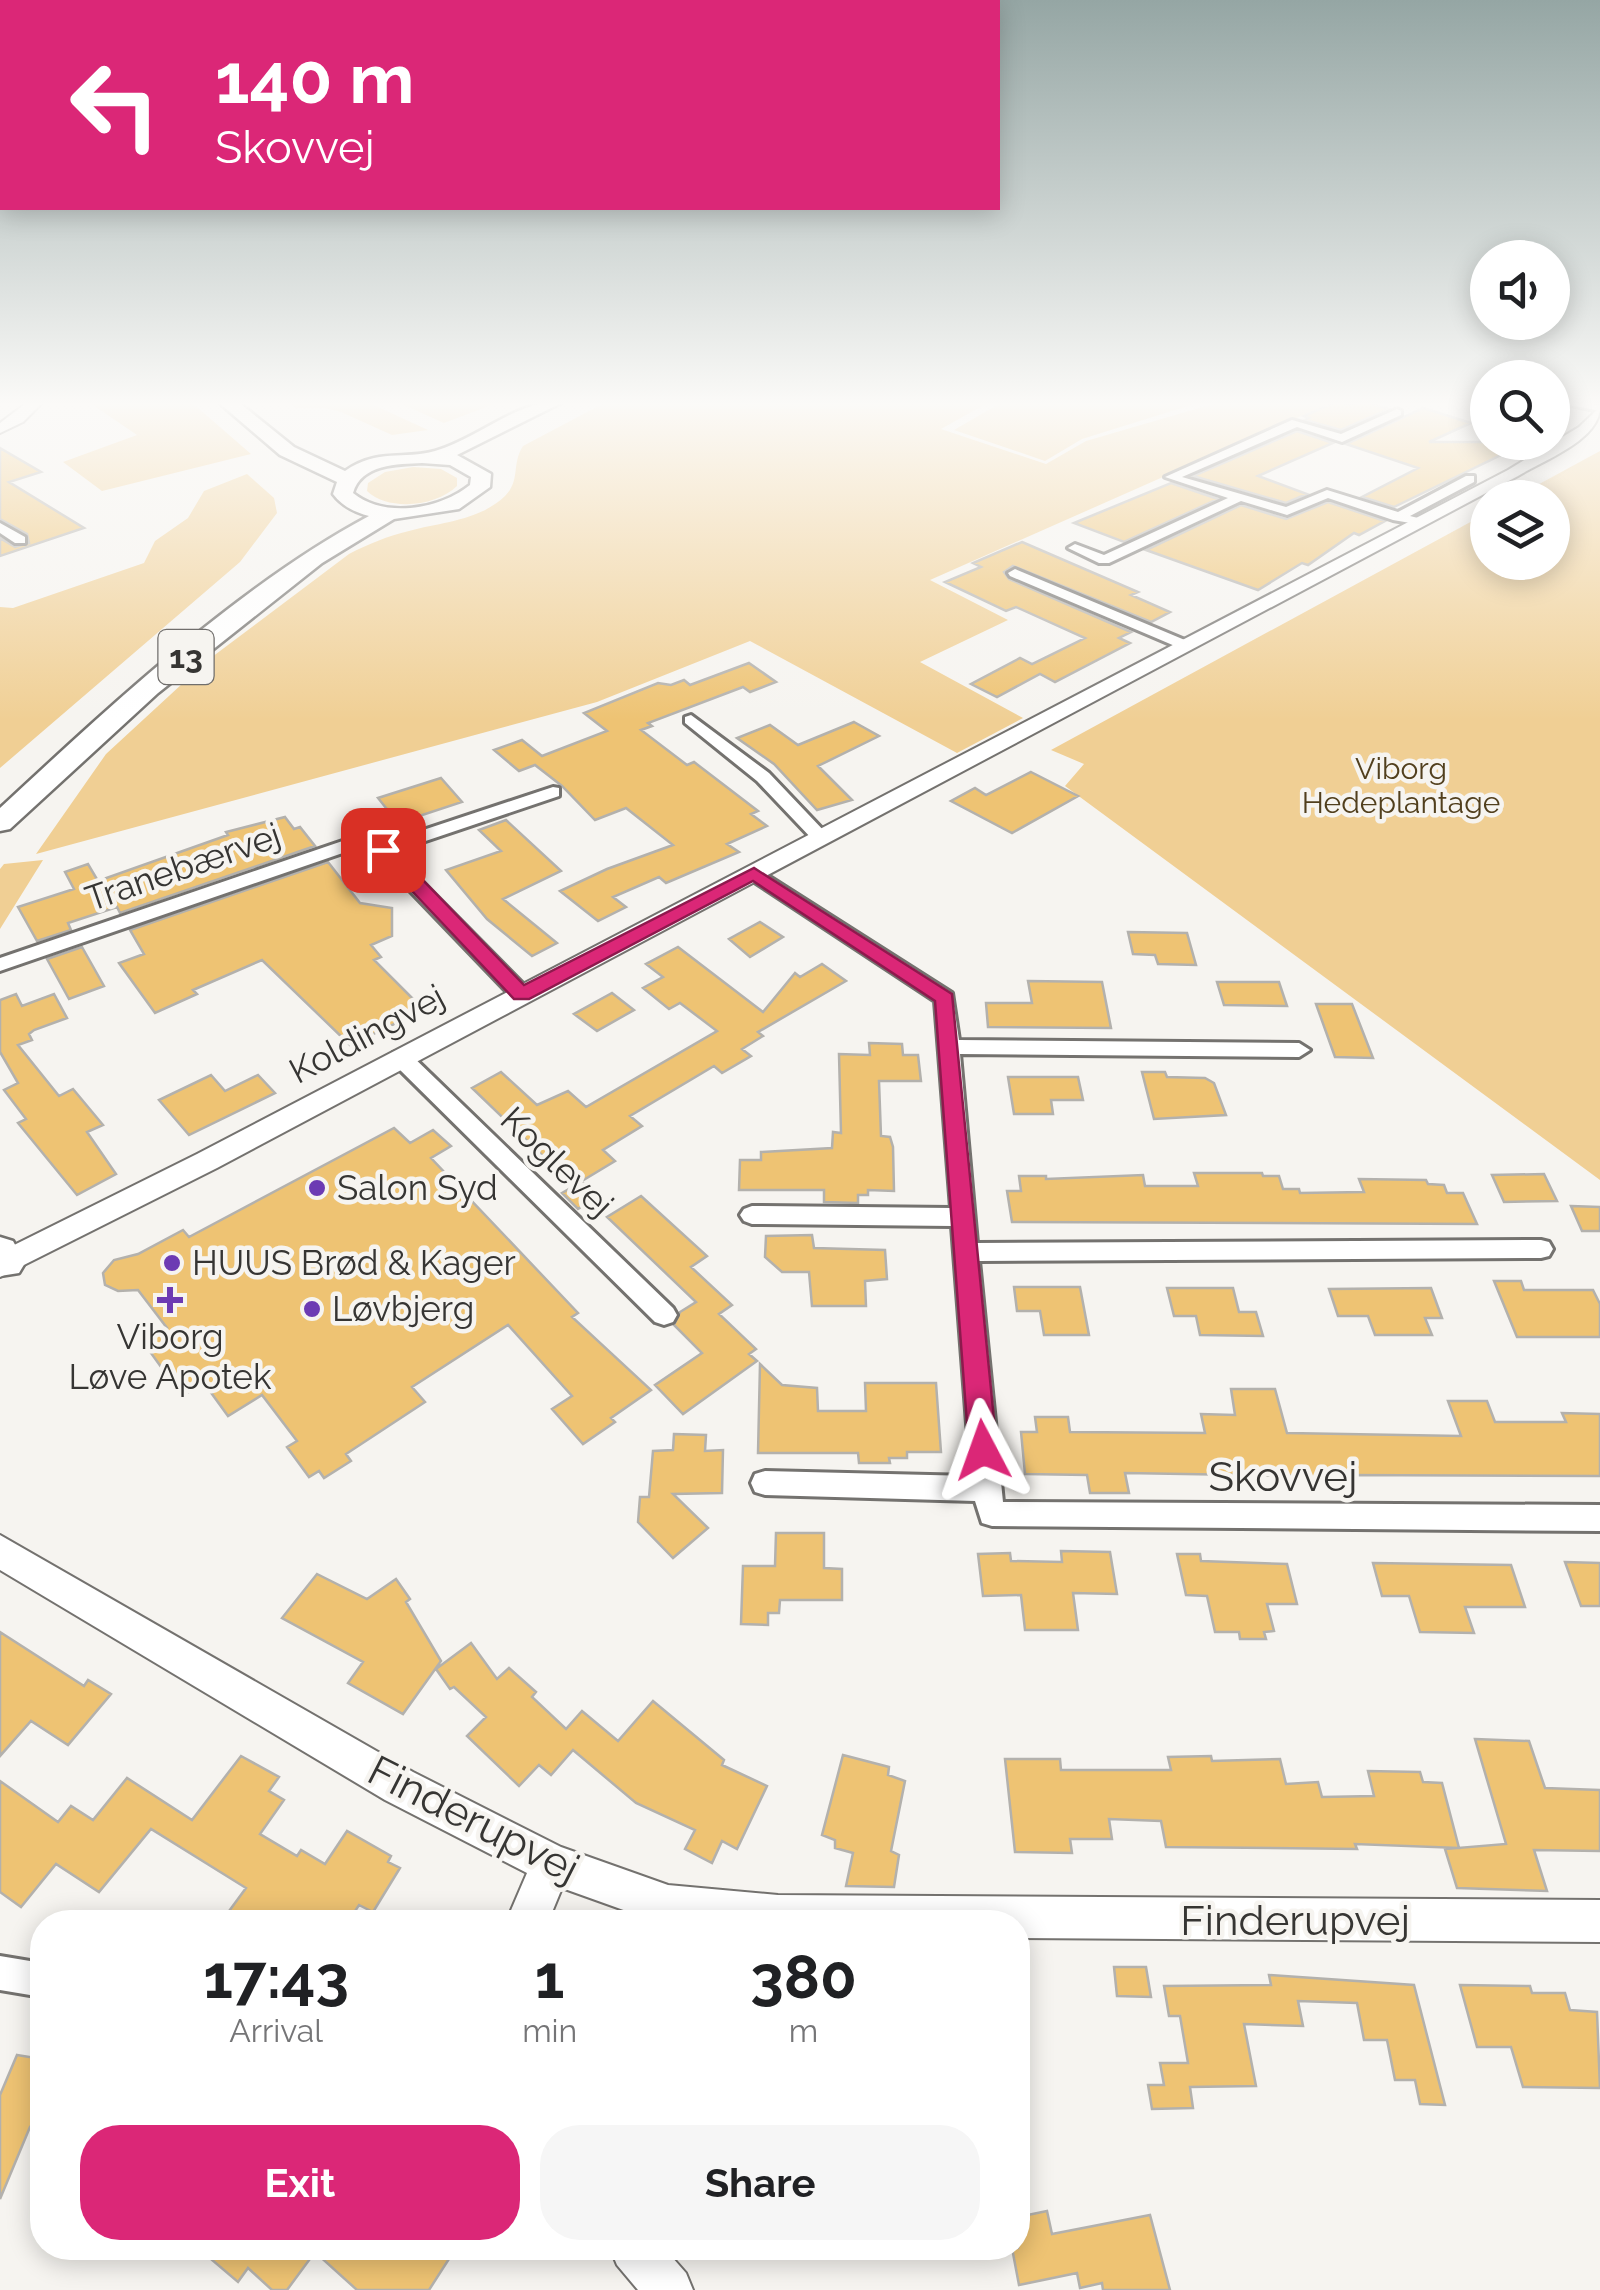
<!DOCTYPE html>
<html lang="en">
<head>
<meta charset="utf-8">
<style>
  :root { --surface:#fff; --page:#f6f6f6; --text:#202124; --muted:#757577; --accent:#db2777 }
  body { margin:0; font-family:Raleway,sans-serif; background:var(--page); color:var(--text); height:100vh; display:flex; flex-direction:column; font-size:38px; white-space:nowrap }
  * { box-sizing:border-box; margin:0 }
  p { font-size:32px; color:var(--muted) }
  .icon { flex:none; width:55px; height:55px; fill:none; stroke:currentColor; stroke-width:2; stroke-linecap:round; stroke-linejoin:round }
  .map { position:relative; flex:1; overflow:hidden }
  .sheet { position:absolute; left:30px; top:1910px; width:1000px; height:350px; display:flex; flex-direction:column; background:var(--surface); border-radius:40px; box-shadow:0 5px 25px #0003 }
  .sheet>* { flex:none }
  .hud { position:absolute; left:0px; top:0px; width:1000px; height:210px; box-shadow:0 5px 25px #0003; background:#db2777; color:#fff; overflow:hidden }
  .buttons { position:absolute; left:1470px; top:240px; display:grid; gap:20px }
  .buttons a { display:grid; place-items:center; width:100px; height:100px; border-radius:50%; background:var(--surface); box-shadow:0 5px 25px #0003; font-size:50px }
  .pin { position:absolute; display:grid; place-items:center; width:85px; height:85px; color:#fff; margin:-42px; border-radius:20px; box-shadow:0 5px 15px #0006 }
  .me { position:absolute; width:110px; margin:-55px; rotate:356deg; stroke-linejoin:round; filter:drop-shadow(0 0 8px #0008) }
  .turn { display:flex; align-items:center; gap:35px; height:210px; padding:0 50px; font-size:45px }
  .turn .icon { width:130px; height:130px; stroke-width:2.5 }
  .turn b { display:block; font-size:70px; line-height:85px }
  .eta { display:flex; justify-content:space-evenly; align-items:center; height:170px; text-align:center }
  .eta b { font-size:60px; font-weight:700; line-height:70px }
  .primary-button { display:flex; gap:20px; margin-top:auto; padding:20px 50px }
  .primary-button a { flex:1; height:115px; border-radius:40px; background:var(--accent); color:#fff; font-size:40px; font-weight:700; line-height:115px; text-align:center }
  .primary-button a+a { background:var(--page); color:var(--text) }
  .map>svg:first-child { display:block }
  .green { fill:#f0cf94 }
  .building { fill:#eec373; stroke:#b3b1ad; stroke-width:2.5 }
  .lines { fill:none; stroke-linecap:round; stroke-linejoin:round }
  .minor-casing { stroke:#74726f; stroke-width:6 }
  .tertiary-casing { stroke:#74726f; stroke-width:4 }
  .primary-casing { stroke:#74726f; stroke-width:5 }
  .minor { fill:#fff; fill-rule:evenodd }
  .tertiary { fill:#fff; fill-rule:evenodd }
  .primary { fill:#fff; fill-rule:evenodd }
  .route { fill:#db2777; stroke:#8e194d; stroke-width:2.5 }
  .poi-dot { fill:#6c3bb3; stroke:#f6f4f0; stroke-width:4 }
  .labels { text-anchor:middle; stroke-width:9; stroke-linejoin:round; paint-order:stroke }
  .far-park-label { font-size:30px; fill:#513f1d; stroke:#f6f4f0 }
  .shield { fill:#f6f4f0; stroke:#706e6c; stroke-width:2.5 }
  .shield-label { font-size:32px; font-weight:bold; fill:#363533 }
  .street-label { font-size:35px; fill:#363533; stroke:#f6f4f0 }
  .poi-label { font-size:35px; fill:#363533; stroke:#f6f4f0; text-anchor:start }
  .near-street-label { font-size:42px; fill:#363533; stroke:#f6f4f0 }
</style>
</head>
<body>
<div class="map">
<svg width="1600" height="2290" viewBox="0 0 1600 2290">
  <rect width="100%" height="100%" fill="#f6f4f0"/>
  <path class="green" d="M87,401H190L251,454L102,491L63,462L137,435Z
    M286,401H365L428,430L392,435L341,412L325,408H296Z
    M395,401H502L444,423Z
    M608,401H991L941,429L1046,464L1086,441L1223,401H1335L930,580L1008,620L920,662L1023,718L957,753L750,641L597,702L36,854L106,754L208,660L349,554C368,544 388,536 409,531C441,522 479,521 505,496C521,480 511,465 523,446Z
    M1004,401H1204L1082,439L1045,461L954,430Z
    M1600,451V1180L1065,786L1084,764L1051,750L1487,513L1488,562H1552V498L1515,497Z
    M413,467L441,469L457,478V486C437,506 389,512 367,491L368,483L385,472Z
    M247,474L274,498L277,513L240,562L0,768V607L13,608L144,563L155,541L188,518L204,491Z
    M43,860L0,929V869L4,864Z"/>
  <path class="building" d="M1338,401L1349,405L1363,401L1389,409L1341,430L1305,420L1309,418L1304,416Z
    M1423,408L1471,423L1429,442H1528L1394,507L1362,497L1418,468L1346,444Z
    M1297,431L1333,443L1258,476L1307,494L1286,503L1193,476Z
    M0,448L41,472L9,482L84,528L0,556V538L15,547L29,543L27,534L0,519Z
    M1171,483L1218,499L1124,542L1074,523Z
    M1328,502L1385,521L1359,535L1354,533L1308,565L1302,563L1258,590L1146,550L1241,505L1286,519Z
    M1022,542L1138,592L1131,595L1170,612L1151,622L1013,566L1004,572L1009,579L1131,632L1119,638L1130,643L1055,682L1040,674L997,697L971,684L1020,658L1032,664L1085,638L1016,607L1006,611L945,582L981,567L973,563Z
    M749,663L776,682L750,692L743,687L648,723L652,726L641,730L687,765L694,762L758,811L751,814L767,826L727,844L739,852L666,883L659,877L613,897L626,907L598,921L560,891L607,869L673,845L626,808L595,820L562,786L535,765L519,771L494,750L522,740L542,756L607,731L584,713L658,683L671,685L684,680L690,685Z
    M854,722L879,736L818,766L852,800L817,810L774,764L737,738L770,725L798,745Z
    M1031,772L1078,796L1012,833L951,801L975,788L986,795Z
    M441,778L462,802L398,823L378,798Z
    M285,817L294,829L300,827L315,846L120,913L117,907L68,923L71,930L37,941L18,907L74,889L65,872L88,864L98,881L228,835L226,832Z
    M506,820L561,871L503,899L557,943L532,956L487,919L446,870L501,851L479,830Z
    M328,862L360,903L392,908V936L371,945L381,957L374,960L424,1010L350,1045L262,960L193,990L197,994L155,1013L119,963L144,954L130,930Z
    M760,922L783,937L750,957L729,939Z
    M1128,932L1187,933L1196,965L1158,964L1155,955L1133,954Z
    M82,947L104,986L69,999L47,959Z
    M678,947L763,1012L795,973L800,977L822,964L846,981L758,1032L763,1036L742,1049L751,1056L722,1073L714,1066L630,1116L642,1126L603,1150L615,1161L582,1181L598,1197L578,1209L562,1193L574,1186L472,1088L501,1072L537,1105L568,1091L586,1107L717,1031L680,1003L669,1009L643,988L663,977L646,964Z
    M1028,981L1102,982L1111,1028L988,1027L986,1003H1032Z
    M1217,982H1279L1287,1006L1224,1005Z
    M612,993L634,1010L597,1031L574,1014Z
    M16,994L22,1006L54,994L67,1018L34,1030L29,1034L32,1040L18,1045L59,1096L73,1089L103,1125L87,1132L116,1174L77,1195L18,1123L26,1119L4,1090L18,1083L0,1052V1000Z
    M1316,1004H1352L1373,1058L1335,1057Z
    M869,1043L902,1044L903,1055H918L921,1081H879L881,1136L890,1137L893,1147L894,1191L868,1190V1195H858V1203L824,1202V1190H739L740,1160H761V1152L832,1148L833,1132L841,1133L839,1054L870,1055Z
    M1142,1072H1165L1167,1077L1205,1078L1214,1083L1226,1115L1154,1119Z
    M211,1075L225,1091L258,1075L275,1093L189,1135L159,1100Z
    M1008,1077H1078L1083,1100H1051L1053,1114H1014Z
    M394,1128L410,1143L433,1130L451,1146L431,1158L578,1313L572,1317L651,1390L611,1418L615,1422L583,1444L552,1409L572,1396L508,1325L412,1387L425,1402L346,1454L351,1461L324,1478L319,1471L309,1477L287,1447L297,1441L262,1395L228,1416L204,1383L182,1396L143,1342L167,1328L138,1290L118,1291L105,1285L103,1273L114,1260L138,1254L183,1230L189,1237Z
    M1194,1173H1262L1263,1176H1279L1283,1189H1299L1300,1193L1364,1192L1359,1179L1426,1180L1428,1184L1444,1185L1447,1193H1463L1477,1224L1012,1222L1007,1191H1021L1019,1176H1046V1179L1143,1175L1145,1186H1198Z
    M1544,1174L1557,1201L1504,1202L1492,1175Z
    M641,1196L707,1256L691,1267L732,1305L719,1314L756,1349L749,1354L757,1361L683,1414L655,1385L702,1353L674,1325L680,1312L696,1302L607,1217Z
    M1571,1206L1600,1207V1231H1582Z
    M812,1235L814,1248L885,1250L887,1279L865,1281L866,1306H812L809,1272H782L765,1257L766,1236Z
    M1494,1281H1521L1524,1290H1593L1600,1304V1337H1517Z
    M1014,1287H1080L1089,1335H1044L1040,1311H1017Z
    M1167,1288H1233L1239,1312H1256L1263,1336L1200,1335L1196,1316H1174Z
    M1431,1288L1442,1318H1425L1432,1335H1375L1368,1316H1338L1329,1289Z
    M760,1364L782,1385L817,1388L818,1411H866L865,1383H936L941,1452H907V1458H889L890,1463H859L858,1453H758Z
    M1231,1389H1275L1287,1433L1461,1436L1448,1401H1487L1495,1422H1566L1562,1413L1600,1414V1476L1341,1475L1343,1481H1312L1310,1476L1125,1473L1129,1493H1090L1087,1475L1025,1474L1021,1432H1037L1035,1417H1068L1070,1432L1205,1433L1201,1414L1235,1415Z
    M674,1434L706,1435L705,1451L723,1450L722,1493L673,1494L708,1528L673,1558L638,1522L640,1497H649L653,1451L673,1450Z
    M776,1533H824V1568L842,1569V1600H780L779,1613H768V1625L741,1624L743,1566H775Z
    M1061,1551L1110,1552L1117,1594L1073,1593L1078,1630H1025L1021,1595L983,1596L978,1554L1010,1553L1011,1561L1062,1562Z
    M1177,1554H1200L1201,1561L1287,1564L1297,1604H1267L1274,1631L1264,1632L1266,1639H1240L1239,1632H1215L1207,1596L1186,1595Z
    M1565,1562L1600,1563V1606H1581Z
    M1373,1563L1511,1565L1525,1607H1465L1474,1633L1420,1632L1409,1596H1382Z
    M317,1574L367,1599L396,1579L410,1599L406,1602L441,1661L403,1714L348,1683L363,1662L282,1618Z
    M0,1632L84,1686L88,1680L111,1694L68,1745L31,1721L0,1756Z
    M471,1643L497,1679L509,1668L536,1692L532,1697L566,1729L582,1711L618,1741L653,1701L724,1760L722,1765L767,1786L737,1849L722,1841L712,1863L685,1849L695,1830L636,1803L573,1750L551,1775L539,1765L519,1786L467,1736L486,1717L454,1687L450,1689L436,1669Z
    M1475,1739L1529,1741L1545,1788L1600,1790V1851L1534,1850L1547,1891L1457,1888L1445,1849L1506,1844Z
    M843,1755L889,1767L888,1775L905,1781L891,1851L899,1855L894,1887L846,1886L853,1853L835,1848V1840L822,1835Z
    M241,1756L279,1777L269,1791L284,1800L260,1834L297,1856L301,1850L325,1864L347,1831L391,1856L388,1862L400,1868L373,1912L359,1905L348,1922H303L290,1915L285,1922H221L246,1888L151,1829L99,1892L56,1864L21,1907L0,1892V1781L58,1822L71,1806L93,1820L127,1778L192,1820Z
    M1211,1756L1212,1761L1280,1759L1286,1784L1318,1782L1322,1797L1374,1796L1368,1771L1420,1772L1423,1782L1442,1783L1459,1848L1355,1844L1357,1849L1166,1847L1161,1821L1109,1819L1112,1839H1070L1072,1853L1015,1852L1005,1759H1060L1061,1770H1171L1168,1757Z
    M1114,1967H1146L1151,1997L1117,1996Z
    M1269,1975L1414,1985L1445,2105L1420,2104L1415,2080H1395L1387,2040H1364L1357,2003L1298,2001L1303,2026L1244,2024L1256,2086L1190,2087L1193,2108L1152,2109L1148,2085H1164L1160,2063H1188L1180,2016H1169L1164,1986L1271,1985Z
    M1460,1985L1530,1986L1532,1993H1565L1570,2010L1597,2012L1600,2088L1523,2087L1511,2047H1477Z
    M17,2055L42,2059V2129L30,2127L0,2199V2095Z
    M1047,2211L1052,2234L1150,2215L1170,2290H1103L1102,2283L1080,2288L1077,2273L1019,2285L1012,2248H1018V2217Z
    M198,2248H456L429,2290H357L315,2252L287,2290H272L248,2268L238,2282Z"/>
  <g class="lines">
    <defs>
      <path id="minor" d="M1559,401L1600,405V411L1561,403Z
        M1397,409L1401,411V415L1342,442L1297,427L1182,477L1286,507L1327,490L1398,512L1466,476H1474V482L1410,516L1422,519V525L1393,520L1328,498L1287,515L1241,501L1109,563H1099L1068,548L1075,544L1104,555L1228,498L1165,477L1292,420L1341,434Z
        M0,523L25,537V543H15L0,533Z
        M1015,569L1192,643L1195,646L1182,649L1010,576L1008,573Z
        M691,715L769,773L826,833V841H814L757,781L685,723V717Z
        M553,787L559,788V796L393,852L529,990L532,995L529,1000H515L366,845L0,971V958L363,834H375L384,843Z
        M754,867L952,993L959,1040L1299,1043L1310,1050L1299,1057L960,1054L977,1243L1541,1240L1549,1242L1553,1249L1549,1256L1541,1258L979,1261L1003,1502L1600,1505V1531L992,1526L982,1523L975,1501L765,1495L755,1492L751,1483L755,1474L765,1471L971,1476L952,1226L752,1224L744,1221L740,1215L744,1209L752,1206L951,1208L935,1001L747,877V869Z
        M401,1051L409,1053L673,1308L677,1315L673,1322L664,1325L655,1322L393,1063L390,1058L393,1053Z
        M0,1956L42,1963V1997L0,1990Z"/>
      <path id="tertiary" d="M29,401H44L23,422L0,433V423Z
        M1600,407C1600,440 1544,460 1518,476L217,1168L0,1277V1252L197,1154L1508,470L1579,427Z
        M0,1535L413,1772L561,1847L668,1885L778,1895L1600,1900V1942L1018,1938V1922H657L562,1888L548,1922H506L527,1873L385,1800L0,1570Z
        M610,2248H664L686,2273L693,2290H638L617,2265Z"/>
      <path id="primary" d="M217,401H237L294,447L345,471C378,448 403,460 435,451C480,438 517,399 565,401L457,455L491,474L490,487L459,509L394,519L322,563L158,693L10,829L0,831V808C109,707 238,586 369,516C354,512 342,506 333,494L337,482L280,455ZM422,463L450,465L471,477L470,485C440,509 385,519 353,493C361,464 398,464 422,463Z
        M0,1237L13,1241L25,1263L19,1273L0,1276Z"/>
    </defs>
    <use href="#minor" class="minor-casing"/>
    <use href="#tertiary" class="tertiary-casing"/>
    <use href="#primary" class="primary-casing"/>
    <use href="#minor" class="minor"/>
    <use href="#tertiary" class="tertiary"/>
    <use href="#primary" class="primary"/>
  </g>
  <linearGradient id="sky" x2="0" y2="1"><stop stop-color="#95a6a4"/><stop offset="0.56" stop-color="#fbfaf8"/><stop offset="1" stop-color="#fbfaf8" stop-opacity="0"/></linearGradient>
  <rect width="1600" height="721" fill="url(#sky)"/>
  <path class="route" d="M383,845L390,846L524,985L754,868L952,994L997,1450L993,1458L983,1461L973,1458L969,1450L935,1001L753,881L529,999H514L377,854L374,850Z"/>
  <g class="poi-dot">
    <circle cx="317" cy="1188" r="10"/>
    <circle cx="172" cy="1263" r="10"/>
    <path d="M165 1285h10v10h10v10h-10v10h-10v-10h-10v-10h10z"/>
    <circle cx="312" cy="1309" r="10"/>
  </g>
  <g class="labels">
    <g class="far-park-label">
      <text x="1401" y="779">Viborg<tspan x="1401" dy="34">Hedeplantage</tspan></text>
    </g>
    <rect class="shield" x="158.5" y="630" width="55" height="54" rx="8"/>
    <g class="shield-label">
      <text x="186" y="668">13</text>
    </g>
    <g class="street-label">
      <text transform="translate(183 867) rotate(-19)" y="12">Tranebærvej</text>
      <text transform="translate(367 1034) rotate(-28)" y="12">Koldingvej</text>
      <text transform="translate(557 1162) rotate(44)" y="12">Koglevej</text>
    </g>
    <g class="poi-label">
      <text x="337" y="1200">Salon Syd</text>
      <text x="192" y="1275">HUUS Brød &amp; Kager</text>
      <text x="332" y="1321">Løvbjerg</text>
      <text x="170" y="1349" text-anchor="middle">Viborg<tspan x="170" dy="40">Løve Apotek</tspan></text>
    </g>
    <g class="near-street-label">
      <text x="1283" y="1491">Skovvej</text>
      <text transform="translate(474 1819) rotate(27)" y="15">Finderupvej</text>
      <text x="1295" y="1935">Finderupvej</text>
    </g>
  </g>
</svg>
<div class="buttons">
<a><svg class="icon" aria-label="sound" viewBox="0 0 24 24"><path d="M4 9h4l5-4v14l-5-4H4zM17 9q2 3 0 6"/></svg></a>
<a><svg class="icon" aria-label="search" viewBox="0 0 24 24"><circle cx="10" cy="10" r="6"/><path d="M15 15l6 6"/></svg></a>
<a><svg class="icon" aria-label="layers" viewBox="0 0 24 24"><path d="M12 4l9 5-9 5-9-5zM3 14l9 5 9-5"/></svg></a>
</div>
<div class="pin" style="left:383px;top:850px;background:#d93025"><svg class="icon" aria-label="arrive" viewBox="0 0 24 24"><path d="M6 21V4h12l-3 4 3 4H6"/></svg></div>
<svg class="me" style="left:983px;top:1450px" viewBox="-20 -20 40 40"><path d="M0-17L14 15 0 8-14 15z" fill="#db2777" stroke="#fff" stroke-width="4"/></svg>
<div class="hud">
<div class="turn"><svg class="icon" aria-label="left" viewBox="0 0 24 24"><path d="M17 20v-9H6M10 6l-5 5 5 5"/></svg><div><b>140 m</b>Skovvej</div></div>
</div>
<section class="sheet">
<div class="eta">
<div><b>17:43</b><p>Arrival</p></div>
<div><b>1</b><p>min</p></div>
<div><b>380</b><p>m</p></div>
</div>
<div class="primary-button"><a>Exit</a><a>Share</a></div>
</section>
</div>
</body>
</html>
